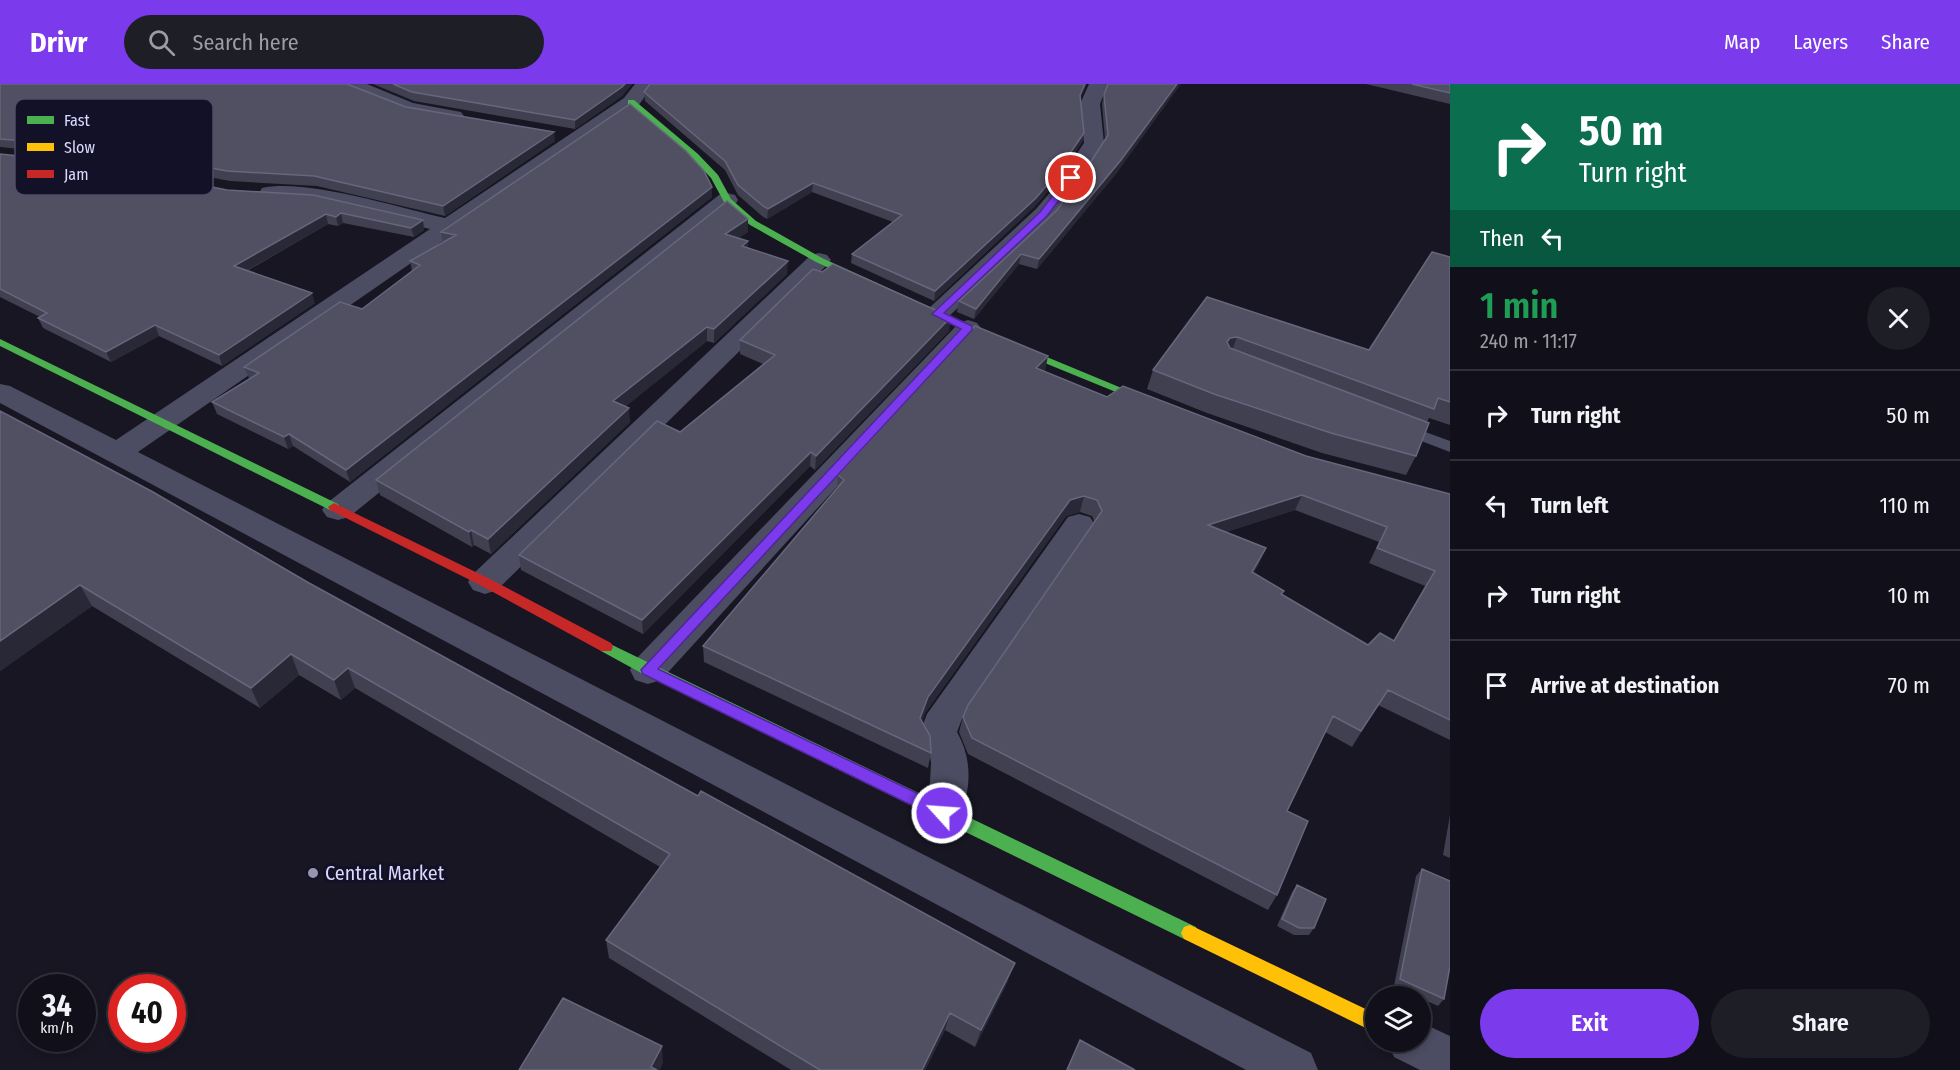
<!DOCTYPE html>
<html lang="en">
<head>
<meta charset="utf-8">
<style>
  :root { --surface:#11101a; --page:#1e1e27; --text:#f1f3f6; --muted:#9c9da2; --line:#303039; --accent:#7c3aed }
  body { margin:0; font-family:"Fira Sans Condensed",sans-serif; background:var(--page); color:var(--text); height:100vh; display:flex; flex-direction:column; font-size:22px; white-space:nowrap }
  * { box-sizing:border-box; margin:0 }
  p { font-size:20px; color:var(--muted) }
  .icon { flex:none; width:33px; height:33px; fill:none; stroke:currentColor; stroke-width:2; stroke-linecap:round; stroke-linejoin:round }
  .map { position:relative; flex:1; overflow:hidden }
  .side { display:flex; flex-direction:column; background:var(--surface); width:510px }
  .side>* { flex:none }
  .guide { background:#0b6e4f; color:#fff; overflow:hidden }
  .fabs { position:absolute; left:1365px; top:902px; display:grid; gap:12px }
  .fabs a { display:grid; place-items:center; width:66px; height:66px; border-radius:50%; background:var(--surface); box-shadow:0 3px 9px #0003,0 0 0 2px var(--line); font-size:30px }
  .speed { position:absolute; left:18px; top:890px; display:flex; gap:12px; font-size:30px; font-weight:700; text-align:center }
  .speed>* { display:grid; place-content:center; width:78px; height:78px; border-radius:50%; background:var(--surface); box-shadow:0 3px 9px #0003,0 0 0 2px var(--line); line-height:1 }
  .speed small { font-size:15px; font-weight:400 }
  .speed .limit { border:9px solid #d22; background:#fff; color:#111 }
  .pin { position:absolute; display:grid; place-items:center; width:51px; height:51px; color:#fff; margin:-26px; border:3px solid #fff; border-radius:50%; box-shadow:0 2px 6px #0007 }
  .me { position:absolute; width:66px; margin:-33px; rotate:296deg; stroke-linejoin:round; filter:drop-shadow(0 0 4px #0008) }
  .turn { display:flex; align-items:center; gap:21px; height:126px; padding:0 30px; font-size:27px }
  .turn .icon { width:78px; height:78px; stroke-width:2.5 }
  .turn b { display:block; font-size:42px; line-height:51px }
  .then { display:flex; align-items:center; height:57px; padding:0 30px; background:#0003; gap:12px; font-size:22px }
  .round { display:grid; place-items:center; flex:none; width:63px; height:63px; border-radius:32px; background:var(--page) }
  .overview { display:flex; align-items:center; justify-content:space-between; height:102px; padding:0 30px }
  h1 { font-size:36px; font-weight:600; line-height:45px; color:#1e9e55 }
  .action { display:flex; gap:12px; margin-top:auto; padding:12px 30px }
  .action a { flex:1; height:69px; border-radius:36px; background:var(--accent); color:#fff; font-size:24px; font-weight:600; line-height:69px; text-align:center }
  .action a+a { background:var(--page); color:var(--text) }
  ul { padding:0; list-style:none }
  li { display:flex; align-items:center; gap:18px; height:90px; padding:0 30px; border-top:2px solid var(--line) }
  li div { flex:1 }
  li b { display:block; font-size:22px }
  li em { font-style:normal }
  header { display:flex; align-items:center; gap:36px; box-sizing:border-box; height:84px; padding:0 30px; background:var(--accent); color:#fff }
  header strong { font-size:28px }
  nav { display:flex; gap:33px; margin-inline-start:auto; font-size:21px }
  .search { width:420px; height:54px; background:var(--page); display:flex; align-items:center; gap:15px; box-sizing:border-box; padding:0 21px; border-radius:33px; color:var(--muted); font-size:22px }
  main { display:flex; flex:1; min-height:0 }
  .map>svg:first-child { display:block }
  .lines { fill:none; stroke-linecap:round; stroke-linejoin:round }
  .lane { fill:#4c4c62; fill-rule:evenodd }
  .street { fill:#4c4c62; fill-rule:evenodd }
  .fast { fill:#4caf50; fill-rule:evenodd }
  .slow { fill:#ffc107; fill-rule:evenodd }
  .jam { fill:#c62828; fill-rule:evenodd }
  .wall { fill:#414051; fill-rule:evenodd }
  .shaded-wall { fill:#292836 }
  .building { fill:#515063; stroke:#66667c; stroke-width:1.5; fill-rule:evenodd }
  .route { fill:#7c3aed; stroke:#51269a; stroke-width:1.5 }
  .poi-dot { fill:#9695b0; stroke:#131127; stroke-width:2 }
  .labels { text-anchor:middle; stroke-width:6; stroke-linejoin:round; paint-order:stroke }
  .near-poi-label { font-size:20px; fill:#dad9fd; stroke:#131127; text-anchor:start }
  .key { fill:#131127; stroke:#4f4d67; stroke-width:1.5 }
  .key-label { font-size:16px; fill:#dad9fd }
</style>
</head>
<body>
<header>
<strong>Drivr</strong>
<div class="search"><svg class="icon" aria-label="search" viewBox="0 0 24 24"><circle cx="10" cy="10" r="6"/><path d="M15 15l6 6"/></svg>Search here</div>
<nav><a>Map</a><a>Layers</a><a>Share</a></nav>
</header>
<main>
<div class="map">
<svg width="1450" height="986" viewBox="0 0 1450 986">
  <rect width="100%" height="100%" fill="#171622"/>
  <g class="lines">
    <path class="lane" d="M1401,339L1450,357V368L1395,347L1393,344L1395,341Z"/>
    <path class="street" d="M341,0H367L413,19L461,28L464,32L461,36L454,38L401,28L343,4Z
      M635,0H654L638,22L138,368L1311,969L1318,986H1246L0,319V300L10,302L116,356L430,145L316,118L262,114L259,109L262,104C305,94 400,124 445,134L624,14Z
      M1089,0H1108L1100,20L1104,59L1072,109L1052,135L946,235L937,238L928,235L924,230L928,225L1036,125L1053,105L1084,59L1080,20Z
      M727,109L735,111L738,116L735,121L349,433L338,436L327,433L322,426L327,419L719,111Z
      M819,169L827,171L831,176L827,181L497,506L485,510L473,506L468,498L473,490L811,171Z
      M968,236L977,239L981,244L977,249L661,596L648,600L635,596L630,586L635,576L959,239Z
      M1079,430L1090,433L1095,441L962,635L957,648C974,678 971,710 956,741L942,746L928,741L922,729L930,698L931,679L929,666L919,650L927,630L1068,433Z
      M1420,938L1450,952V986H1420L1394,973L1387,957H1420Z"/>
    <path class="fast" d="M628,16H634L698,70L718,91L731,115L756,137L822,174L972,242L1165,322L1159,325L1155,324L964,246L816,178L750,141L724,118L711,94L692,74L628,20Z
      M0,255L338,420L340,423L334,427L330,426L0,262Z
      M606,558L1196,843L1199,849L1196,855L1190,857L1184,855L643,590L601,567L599,563L601,559Z"/>
    <path class="slow" d="M1190,841L1376,930V949L1184,855L1181,849L1184,843Z"/>
    <path class="jam" d="M334,419L490,495L611,559L613,563L611,567H601L480,501L330,426L328,423Z"/>
  </g>
  <path class="wall" d="M0,0L406,23L555,57L445,132L317,102L230,97L102,73L0,63Z
    M373,0H632L622,12L575,45L414,17Z
    M1366,0H1450V20Z
    M644,8L1080,15L1084,49L1082,58L1051,104L1034,123L934,217L851,179L852,170L893,138L812,108L767,135L762,132L738,111L725,86L645,17Z
    M1104,11L1119,86L1037,185L1019,180L974,235L957,228L959,217L1056,127L1076,101L1105,55L1102,20Z
    M0,70L98,80L424,146L414,153L343,139L338,142L328,140L247,187L315,219L222,282L159,252L111,278L43,244L38,234L40,233L0,213Z
    M712,113L350,398L293,362L288,365L217,330L212,318L250,295L249,294L244,283L362,225L412,187L410,177L443,159L441,148Z
    M748,135V148L738,154L748,164L787,190L714,259L707,257L626,322L630,338L491,470L474,461L472,463L380,411L376,396Z
    M1450,173V341L1429,334L1427,338L1416,372L1406,391L1322,369L1207,329L1147,305L1153,286L1207,213L1369,266Z
    M949,247L815,386L810,382L643,550L521,486L519,471L680,348L763,280L740,270V256Z
    M1044,287L1107,313L1306,372L1450,410V656L1378,621L1352,663L1325,648L1287,727L1277,811L1268,826L968,670L959,648L963,633L1094,437L1092,432L1080,428L1066,432L925,629L922,637L931,669L928,684L704,578L703,562L837,404L838,391ZM1295,426L1379,458L1369,479L1425,502L1393,557L1368,561L1282,510L1284,507L1253,489L1259,480L1226,448Z
    M0,327L309,499L1008,897L975,963L945,946L925,986H791L609,874L606,856L660,783L355,604L341,616L299,591L260,624L92,522L0,587Z
    M1450,731V774L1443,771Z
    M1422,785L1444,915L1438,922L1420,914V912H1415L1394,902L1416,792Z
    M1297,801L1314,844L1309,851H1294L1277,842L1292,808Z
    M1080,956L1135,986H1066Z"/>
  <path class="shaded-wall" d="M625,0H632L622,12L575,45V36Z
    M1085,0H1087L1078,20L1080,11Z
    M1177,0H1181L1119,86L1037,185L1039,175Z
    M554,48L555,57L445,132L443,122Z
    M1084,49L1082,58L1051,104L1034,123L934,217L935,207Z
    M813,99L812,108L767,135L768,125Z
    M712,103V113L350,398L346,386Z
    M341,129L343,139L338,142L336,133Z
    M326,130L328,140L237,192L234,182Z
    M748,135V148L725,164V150Z
    M423,136L424,146L414,153L411,144Z
    M748,157V171L742,162Z
    M1021,170L1019,180L974,235L976,225Z
    M788,177L787,190L714,259V245Z
    M312,209L315,219L222,282L219,271Z
    M951,233L949,247L815,386L816,372Z
    M155,241L159,252L111,278L106,268Z
    M707,243V257L615,331L613,317Z
    M1237,253L1230,272L1227,258L1230,254Z
    M1048,272L1045,287L1036,284Z
    M629,324L630,338L491,470L488,455Z
    M289,350L293,362L288,365L284,353Z
    M811,368L810,382L643,550L642,536Z
    M1302,411L1295,426L1201,456L1208,441Z
    M1084,412L1080,428L1066,432L925,629L917,649L920,634L928,613L1070,416Z
    M471,446L474,461L472,463L469,448Z
    M1266,464L1259,480L1245,504L1252,488Z
    M80,501L92,522L0,587V557Z
    M291,570L299,591L260,624L251,604Z
    M348,584L355,604L341,616L334,596Z
    M1015,879L1008,897L975,963L981,946Z
    M950,929L945,946L925,986H922Z
    M662,962L663,979L660,986H652L651,983Z"/>
  <path class="building" d="M0,0H347L406,23L554,48L443,122L314,92L227,87L99,63L0,55Z
    M393,0H625L622,3L575,36L412,8Z
    M650,0H1085L1080,11L1084,49L1053,94L1036,114L935,207L852,170L902,131L813,99L768,125L763,122L738,101L725,77L644,8Z
    M1108,0H1177L1121,76L1039,175L1021,170L976,225L959,217L1056,127L1076,101L1108,51L1104,11Z
    M1412,0H1450V9Z
    M630,20L686,67L704,87L712,103L346,386L289,350L284,353L212,318L259,289L244,283L340,218L362,225L420,181L410,177L456,151L441,148Z
    M0,70L98,80L227,106L313,111L423,136L411,144L341,129L336,133L326,130L234,182L312,209L219,271L155,241L106,268L38,234L47,229L0,205Z
    M727,117L748,135L725,150L748,157L742,162L788,177L714,245L707,243L613,317L629,324L488,455L471,446L469,448L376,396Z
    M1432,168L1450,173V318L1438,314L1434,325L1237,253L1230,254L1227,258L1230,264L1429,339L1416,372L1331,349L1214,310L1153,286L1207,213L1369,266Z
    M833,180L951,233L816,372L811,368L642,536L519,471L657,337L680,348L775,271L740,256L813,185L822,188Z
    M975,242L1048,272L1036,284L1107,313L1123,302L1306,372L1450,410V636L1388,606L1361,647L1333,632L1287,727L1308,737L1277,811L972,654L963,633L968,621L1102,427L1097,416L1084,412L1070,416L928,613L920,634L930,652L931,669L703,562L844,396L838,391ZM1302,411L1387,443L1377,464L1435,487L1394,557L1380,549L1368,561L1281,510L1284,507L1252,488L1266,464L1208,441Z
    M0,327L153,408L309,499L698,712L701,707L1015,879L981,946L950,929L922,986H820L606,856L670,770L348,584L334,596L291,570L251,604L80,501L0,557Z
    M1422,785L1450,797V882L1444,915L1400,895Z
    M1297,801L1326,815L1314,844H1299L1282,835Z
    M563,914L662,962L651,983L657,986H519Z
    M1080,956L1135,986H1067Z"/>
  <path class="route" d="M1068,92L1076,94L1047,132L944,229L972,242V246L658,585L948,724L950,729L948,734L942,736L643,590L641,586L961,245L932,230L1040,128Z"/>
  <circle class="poi-dot" cx="313" cy="789" r="6"/>
  <g class="labels">
    <g class="near-poi-label">
      <text x="325" y="796">Central Market</text>
    </g>
  </g>
  <rect x="15" y="15" width="198" height="96" rx="9" class="key"/>
  <rect x="27" y="32" width="27" height="8" fill="#4caf50"/>
  <rect x="27" y="59" width="27" height="8" fill="#ffc107"/>
  <rect x="27" y="86" width="27" height="8" fill="#c62828"/>
  <g class="key-label">
    <text x="64" y="42">Fast</text>
    <text x="64" y="69">Slow</text>
    <text x="64" y="96">Jam</text>
  </g>
</svg>
<div class="fabs">
<a><svg class="icon" aria-label="layers" viewBox="0 0 24 24"><path d="M12 4l9 5-9 5-9-5zM3 14l9 5 9-5"/></svg></a>
</div>
<div class="speed"><div>34<small>km/h</small></div><div class="limit">40</div></div>
<div class="pin" style="left:1071px;top:94px;background:#d93025"><svg class="icon" aria-label="arrive" viewBox="0 0 24 24"><path d="M6 21V4h12l-3 4 3 4H6"/></svg></div>
<svg class="me" style="left:942px;top:729px" viewBox="-20 -20 40 40"><circle r="17" fill="#7c3aed" stroke="#fff" stroke-width="3"/><path d="M0-11L8 9 0 5-8 9z" fill="#fff"/></svg>
</div>
<section class="side">
<div class="guide">
<div class="turn"><svg class="icon" aria-label="right" viewBox="0 0 24 24"><path d="M7 20v-9h11M14 6l5 5-5 5"/></svg><div><b>50 m</b>Turn right</div></div>
<div class="then">Then<svg class="icon" aria-label="left" viewBox="0 0 24 24"><path d="M17 20v-9H6M10 6l-5 5 5 5"/></svg></div>
</div>
<div class="overview"><div><h1>1 min</h1><p>240 m · 11:17</p></div><a class="round"><svg class="icon" aria-label="close" viewBox="0 0 24 24"><path d="M6 6l12 12M18 6L6 18"/></svg></a></div>
<ul>
<li><svg class="icon" aria-label="right" viewBox="0 0 24 24"><path d="M7 20v-9h11M14 6l5 5-5 5"/></svg><div><b>Turn right</b></div><em>50 m</em></li>
<li><svg class="icon" aria-label="left" viewBox="0 0 24 24"><path d="M17 20v-9H6M10 6l-5 5 5 5"/></svg><div><b>Turn left</b></div><em>110 m</em></li>
<li><svg class="icon" aria-label="right" viewBox="0 0 24 24"><path d="M7 20v-9h11M14 6l5 5-5 5"/></svg><div><b>Turn right</b></div><em>10 m</em></li>
<li><svg class="icon" aria-label="arrive" viewBox="0 0 24 24"><path d="M6 21V4h12l-3 4 3 4H6"/></svg><div><b>Arrive at destination</b></div><em>70 m</em></li>
</ul>
<div class="action"><a>Exit</a><a>Share</a></div>
</section>
</main>
</body>
</html>
